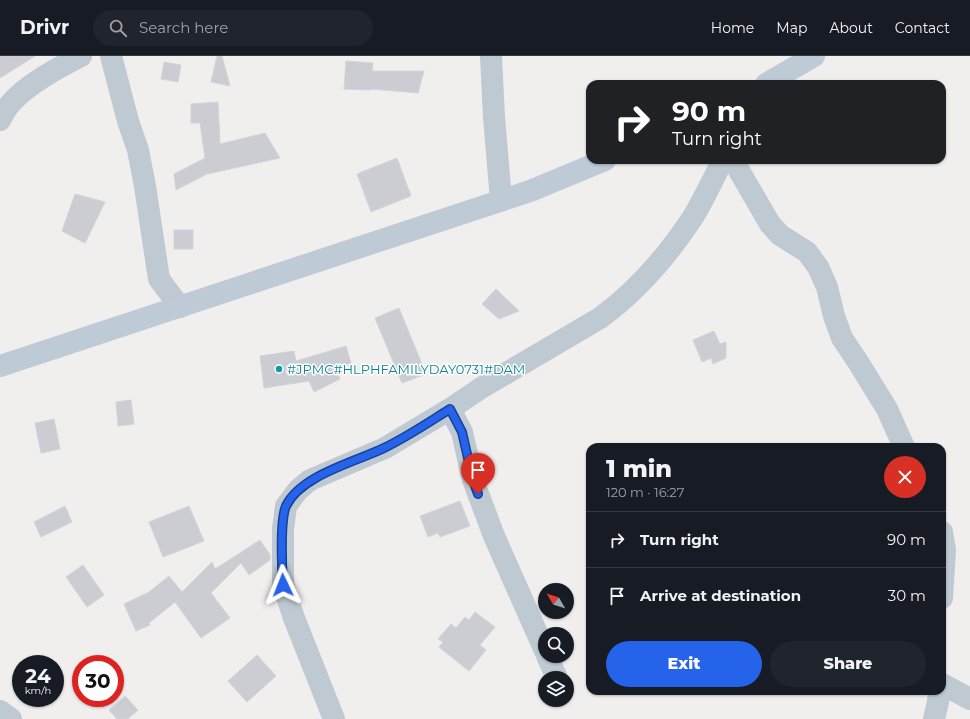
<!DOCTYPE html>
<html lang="en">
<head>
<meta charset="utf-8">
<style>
  :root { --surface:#171b24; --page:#20242c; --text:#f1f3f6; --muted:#9ea1a6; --line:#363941; --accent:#2563eb }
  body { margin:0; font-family:Montserrat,sans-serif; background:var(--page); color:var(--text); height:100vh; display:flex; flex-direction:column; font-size:15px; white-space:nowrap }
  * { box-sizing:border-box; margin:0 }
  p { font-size:13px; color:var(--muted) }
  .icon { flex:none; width:22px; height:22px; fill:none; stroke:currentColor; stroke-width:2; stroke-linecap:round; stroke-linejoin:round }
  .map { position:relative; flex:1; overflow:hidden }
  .drawer { position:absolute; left:586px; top:387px; width:360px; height:252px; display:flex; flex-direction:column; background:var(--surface); border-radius:12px; box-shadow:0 1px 3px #0004 }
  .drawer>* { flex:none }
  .banner { position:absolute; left:586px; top:24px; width:360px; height:84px; border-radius:12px; box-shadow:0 1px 3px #0004; background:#202124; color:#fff; overflow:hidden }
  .needle { width:26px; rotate:309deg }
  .buttons { position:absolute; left:538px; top:527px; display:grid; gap:8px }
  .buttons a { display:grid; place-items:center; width:36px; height:36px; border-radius:50%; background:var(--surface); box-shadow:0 1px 3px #0004; font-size:20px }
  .speed { position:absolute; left:12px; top:599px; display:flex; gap:8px; font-size:20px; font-weight:700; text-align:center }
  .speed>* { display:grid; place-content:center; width:52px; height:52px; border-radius:50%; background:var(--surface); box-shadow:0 1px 3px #0004; line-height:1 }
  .speed small { font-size:10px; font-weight:400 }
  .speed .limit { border:6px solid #d22; background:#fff; color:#111 }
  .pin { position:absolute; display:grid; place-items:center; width:34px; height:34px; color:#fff; margin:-41px -17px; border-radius:50% 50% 50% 0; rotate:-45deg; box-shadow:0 0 4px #0007 }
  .pin .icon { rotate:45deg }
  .me { position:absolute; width:44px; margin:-22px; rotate:358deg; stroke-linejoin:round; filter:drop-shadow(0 0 3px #0008) }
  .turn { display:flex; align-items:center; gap:14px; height:84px; padding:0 20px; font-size:18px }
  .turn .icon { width:52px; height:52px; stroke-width:2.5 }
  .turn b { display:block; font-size:28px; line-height:34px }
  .round { display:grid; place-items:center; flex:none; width:42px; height:42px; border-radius:21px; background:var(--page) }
  .overview { display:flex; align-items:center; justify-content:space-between; height:68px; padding:0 20px }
  h1 { font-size:24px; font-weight:800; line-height:30px }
  .cta { display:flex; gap:8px; margin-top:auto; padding:8px 20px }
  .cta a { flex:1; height:46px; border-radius:24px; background:var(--accent); color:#fff; font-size:16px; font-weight:800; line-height:46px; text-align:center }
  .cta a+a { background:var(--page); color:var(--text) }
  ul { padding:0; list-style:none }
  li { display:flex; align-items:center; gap:12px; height:56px; padding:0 20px; border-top:1px solid var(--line) }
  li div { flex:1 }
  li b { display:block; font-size:15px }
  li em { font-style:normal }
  header { display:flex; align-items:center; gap:24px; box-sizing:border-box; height:56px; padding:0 20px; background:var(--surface); border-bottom:1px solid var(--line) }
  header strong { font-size:19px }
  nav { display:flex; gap:22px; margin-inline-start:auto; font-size:14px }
  .search { width:280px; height:36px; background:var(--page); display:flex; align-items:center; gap:10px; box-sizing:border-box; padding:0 14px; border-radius:22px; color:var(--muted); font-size:15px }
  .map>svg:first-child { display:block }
  .building { fill:#cbcdd3; stroke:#d2d4da }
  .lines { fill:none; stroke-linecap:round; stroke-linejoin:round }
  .street { stroke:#bec9d1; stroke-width:22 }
  .secondary { stroke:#becad6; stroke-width:22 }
  .route-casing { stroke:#184099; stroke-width:10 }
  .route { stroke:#2563eb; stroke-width:7 }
  .culture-dot { fill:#0f9aa8; stroke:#fff; stroke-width:1.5 }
  .labels { text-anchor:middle; stroke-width:3; stroke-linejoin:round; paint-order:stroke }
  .culture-label { font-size:13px; fill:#0d838f; stroke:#fff; text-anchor:start }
</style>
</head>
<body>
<header>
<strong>Drivr</strong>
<div class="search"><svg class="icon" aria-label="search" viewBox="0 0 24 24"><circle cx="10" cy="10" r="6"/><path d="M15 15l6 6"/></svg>Search here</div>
<nav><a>Home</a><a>Map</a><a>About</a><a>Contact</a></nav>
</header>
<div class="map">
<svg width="970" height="663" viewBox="0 0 970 663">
  <rect width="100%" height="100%" fill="#f1eeee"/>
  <path class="building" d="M0,0H35L0,22Z
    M217,0H222L230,30L211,26Z
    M346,5L373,7L372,15H424L418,37L371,33V34L344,33Z
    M164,6L181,9L178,26L161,23Z
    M218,46L220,88L265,77L280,102L207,118L176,134L174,118L205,102L200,67H191V48Z
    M397,102L411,140L371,156L357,118Z
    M75,138L105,146L85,187L62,175Z
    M174,174H193V193H174Z
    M496,233L519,255L499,263L482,248Z
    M399,252L426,318L402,327L375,262Z
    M714,275L720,288L726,286V302L713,308L711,302L702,306L693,284Z
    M346,290L351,307L335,312L340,323L314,336L309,325L264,332L260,300L294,295L296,305Z
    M131,344L134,368L118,370L116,346Z
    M54,363L60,393L41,397L35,367Z
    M460,445L470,470L440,481L438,477L428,481L420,460Z
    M65,450L72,466L41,481L34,466Z
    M189,450L204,485L163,501L149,466Z
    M260,484L270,499V504L249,519L241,507L211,537L230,562L201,582L175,546L149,567L150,569L136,575L124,548L149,536L169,520L182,536L212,506L215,513Z
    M83,509L104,539L87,551L66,521Z
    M475,556L495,571L480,589L486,594L469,615L439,591L443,586L438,583L451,568L456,572L465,561L469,564Z
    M257,599L276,620L247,646L228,625Z
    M125,640L138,654L128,663H117L109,654Z"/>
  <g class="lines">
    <path class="street" d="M111,0L128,65L138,94L145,130L159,223L180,251
      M491,0L494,61L501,144
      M0,64C3,59 6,53 10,48C27,28 58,12 81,0
      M733,104L770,168L780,179L807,196L818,211L827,231L834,260L842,282L858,306L887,353L904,391
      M450,353L462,376L473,424L494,480L545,595
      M942,476L945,494L942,542
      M547,600L557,622
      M942,628L970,643
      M0,655L11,663
      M334,663L294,562L283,529V473L286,450L298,434L310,424L385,392L450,353L481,332L600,262C637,235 668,199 693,161C704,143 713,123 723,104
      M934,663L938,646L939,635"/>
    <path class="secondary" d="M766,28L814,0
      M0,310L530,135L605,104"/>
  </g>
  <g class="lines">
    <defs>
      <path id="route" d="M283,529C282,512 280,464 286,450C301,419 355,406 384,392C407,381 429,366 450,353L462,376L473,424L478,438"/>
    </defs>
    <use href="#route" class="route-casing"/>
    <use href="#route" class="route"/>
  </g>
  <circle class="culture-dot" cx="279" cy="313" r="4"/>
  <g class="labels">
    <g class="culture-label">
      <text x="287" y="318">#JPMC#HLPHFAMILYDAY0731#DAM</text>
    </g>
  </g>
</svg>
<div class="buttons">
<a><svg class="needle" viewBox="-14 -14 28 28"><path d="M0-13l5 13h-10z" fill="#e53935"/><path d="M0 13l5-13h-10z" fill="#9ea1a6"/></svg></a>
<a><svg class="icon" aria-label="search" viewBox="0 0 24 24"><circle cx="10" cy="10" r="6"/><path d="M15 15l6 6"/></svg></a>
<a><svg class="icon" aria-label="layers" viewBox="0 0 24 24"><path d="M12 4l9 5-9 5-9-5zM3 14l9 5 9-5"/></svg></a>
</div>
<div class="speed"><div>24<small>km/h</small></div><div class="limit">30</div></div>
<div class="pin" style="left:478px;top:438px;background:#d93025"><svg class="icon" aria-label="arrive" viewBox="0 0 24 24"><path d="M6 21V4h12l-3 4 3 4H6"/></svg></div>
<svg class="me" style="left:283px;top:529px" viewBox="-20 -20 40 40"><path d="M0-17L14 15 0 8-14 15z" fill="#2563eb" stroke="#fff" stroke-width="4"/></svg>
<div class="banner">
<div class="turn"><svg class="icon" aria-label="right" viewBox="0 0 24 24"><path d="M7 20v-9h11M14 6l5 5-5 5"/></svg><div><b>90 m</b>Turn right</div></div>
</div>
<section class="drawer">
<div class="overview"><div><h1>1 min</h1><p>120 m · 16:27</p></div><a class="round" style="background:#d93025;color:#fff"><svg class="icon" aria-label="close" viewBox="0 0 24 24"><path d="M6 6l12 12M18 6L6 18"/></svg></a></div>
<ul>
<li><svg class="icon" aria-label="right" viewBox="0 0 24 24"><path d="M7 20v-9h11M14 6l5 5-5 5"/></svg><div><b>Turn right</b></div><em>90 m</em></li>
<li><svg class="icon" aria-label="arrive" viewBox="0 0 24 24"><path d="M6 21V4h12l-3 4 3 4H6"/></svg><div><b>Arrive at destination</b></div><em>30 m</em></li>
</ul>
<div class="cta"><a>Exit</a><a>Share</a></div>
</section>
</div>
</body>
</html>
